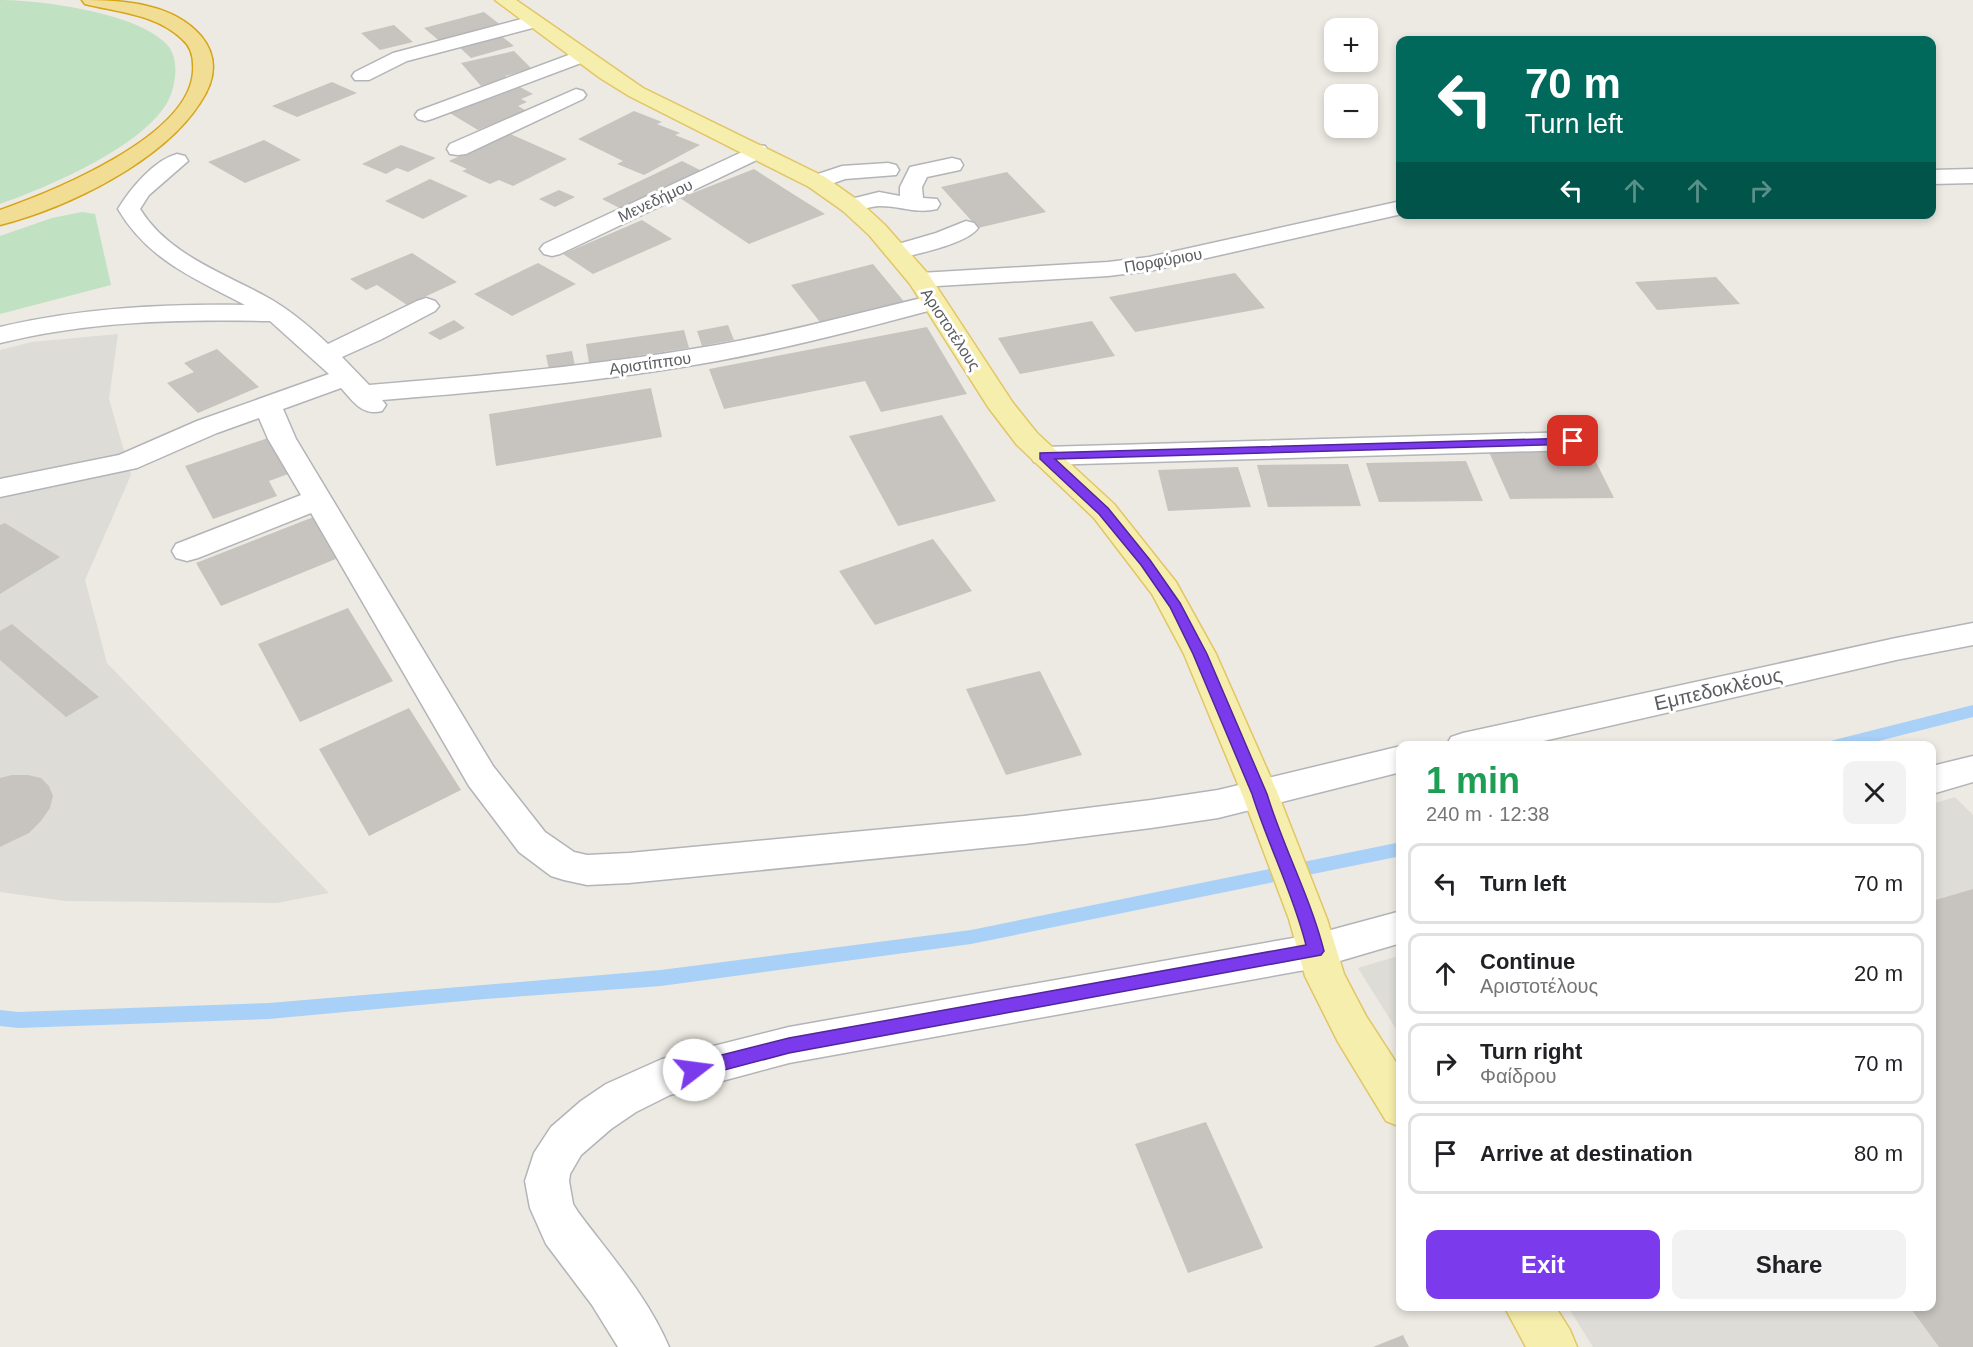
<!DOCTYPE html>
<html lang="en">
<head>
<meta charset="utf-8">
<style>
  :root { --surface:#fff; --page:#f2f2f2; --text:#202124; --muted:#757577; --line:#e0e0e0; --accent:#7c3aed }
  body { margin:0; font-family:Arial,sans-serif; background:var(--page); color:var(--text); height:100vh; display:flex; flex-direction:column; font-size:22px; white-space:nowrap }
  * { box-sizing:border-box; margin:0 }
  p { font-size:20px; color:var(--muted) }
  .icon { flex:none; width:33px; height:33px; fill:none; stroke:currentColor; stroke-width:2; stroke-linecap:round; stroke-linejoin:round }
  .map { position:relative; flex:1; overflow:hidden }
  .side { position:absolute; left:1396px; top:741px; width:540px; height:570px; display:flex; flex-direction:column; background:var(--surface); border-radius:12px; box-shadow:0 3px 9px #0003 }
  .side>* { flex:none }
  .banner { position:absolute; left:1396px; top:36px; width:540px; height:183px; border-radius:12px; box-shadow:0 3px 9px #0003; background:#00695c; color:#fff; overflow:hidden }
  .tools { position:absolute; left:1324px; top:18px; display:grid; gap:12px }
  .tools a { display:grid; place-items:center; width:54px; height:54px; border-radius:12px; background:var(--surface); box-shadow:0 3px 9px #0003; font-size:30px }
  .pin { position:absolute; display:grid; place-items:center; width:51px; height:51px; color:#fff; margin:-26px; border-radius:12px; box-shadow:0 3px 9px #0006 }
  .me { position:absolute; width:66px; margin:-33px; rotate:75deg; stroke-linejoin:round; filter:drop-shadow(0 0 4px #0008) }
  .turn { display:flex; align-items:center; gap:21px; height:126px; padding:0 30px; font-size:27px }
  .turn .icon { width:78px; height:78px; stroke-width:2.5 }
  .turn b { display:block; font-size:42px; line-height:51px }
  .lanes { display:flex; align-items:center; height:57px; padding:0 30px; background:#0003; justify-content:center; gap:30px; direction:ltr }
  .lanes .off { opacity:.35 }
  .round { display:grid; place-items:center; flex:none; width:63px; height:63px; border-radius:12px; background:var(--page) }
  .head { display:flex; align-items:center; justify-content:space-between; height:102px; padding:0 30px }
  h1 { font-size:36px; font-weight:600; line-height:45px; color:#1e9e55 }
  .action { display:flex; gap:12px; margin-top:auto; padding:12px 30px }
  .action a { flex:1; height:69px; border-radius:12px; background:var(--accent); color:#fff; font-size:24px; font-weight:600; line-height:69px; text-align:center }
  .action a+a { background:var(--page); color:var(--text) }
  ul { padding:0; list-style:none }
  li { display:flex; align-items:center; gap:18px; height:81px; margin:0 12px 9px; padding:0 18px; border:3px solid var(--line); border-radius:12px }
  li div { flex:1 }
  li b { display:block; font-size:22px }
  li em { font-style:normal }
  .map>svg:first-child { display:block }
  .industrial { fill:#dddcd7 }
  .green { fill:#c1e1c3 }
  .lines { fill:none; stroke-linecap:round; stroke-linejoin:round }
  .stream { fill:#a9d0f6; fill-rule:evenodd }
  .building { fill:#c7c4bf }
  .minor-casing { stroke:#b3b4b8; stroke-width:3 }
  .major-casing { stroke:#e2c565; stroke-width:3 }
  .highway-casing { stroke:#d7a418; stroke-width:3 }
  .minor { fill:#fff; fill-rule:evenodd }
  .major { fill:#f6eead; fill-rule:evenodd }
  .highway { fill:#f1de94; fill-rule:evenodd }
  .route { fill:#7c3aed; stroke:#51269a; stroke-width:1.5 }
  .labels { text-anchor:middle; stroke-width:6; stroke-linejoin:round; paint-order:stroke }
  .far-street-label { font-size:16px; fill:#5b5d61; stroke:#fff }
  .street-label { font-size:20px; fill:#5b5d61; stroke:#fff }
</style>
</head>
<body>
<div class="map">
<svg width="1973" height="1347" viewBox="0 0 1973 1347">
  <rect width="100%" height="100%" fill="#eceae2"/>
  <path class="industrial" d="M118,334L109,399L131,475L85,580L107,663L329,893L277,903L65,901L0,892V350L32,342Z
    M1955,797L1973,815V1347H1593L1568,1307L1932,1306V804Z
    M1401,955V1037L1358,968Z"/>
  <path class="green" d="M0,0C41,0 142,13 169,47C180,62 175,89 167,103C140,148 48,187 0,204Z
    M82,212L95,214L111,285L0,314V236L52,218Z"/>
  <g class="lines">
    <path class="stream" d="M1973,705V717L1859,746H1826L1828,742L1834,740Z
      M1401,842V856L971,944L661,986L485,999L269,1019L18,1028L0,1026V1010L18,1012L269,1003L661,970L971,930Z"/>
  </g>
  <path class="building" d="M484,12L502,26L442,43L424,28Z
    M394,25L413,42L380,50L361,33Z
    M500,35L514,46L471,58L458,46Z
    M514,51L532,69L505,76L509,79L481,86L461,63Z
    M332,82L357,93L297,117L272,106Z
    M518,86L533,94L521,99L527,102L518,106L527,111L478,130L448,112Z
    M634,111L662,122L657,124L680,133L675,135L700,145L644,175L617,164L623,161L578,139Z
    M508,133L567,159L513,186L499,180L490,184L462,171L467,169L449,161Z
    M264,140L301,160L245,183L208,162Z
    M401,145L436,158L408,172L397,168L386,174L362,164Z
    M682,161L706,173L625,211L602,199Z
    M754,169L793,194L825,214L749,244L680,198Z
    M1007,172L1046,212L978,228L941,187Z
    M430,179L468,196L423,219L385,201Z
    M559,190L575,197L555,207L539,199Z
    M642,220L672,239L593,274L563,254Z
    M412,253L457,282L407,305L377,285L366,290L350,279Z
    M538,263L576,284L512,316L474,294Z
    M873,264L906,304L823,326L791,285Z
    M1235,273L1265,308L1135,332L1109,297Z
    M1716,277L1740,304L1657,310L1635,282Z
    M454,320L465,328L440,340L428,333Z
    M1092,321L1115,356L1020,374L998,338Z
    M728,325L734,340L702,346L697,331Z
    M927,327L967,394L881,412L865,381L724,409L709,369Z
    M684,330L689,348L589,363L586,344Z
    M217,349L259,387L198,413L167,383L194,372L184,363Z
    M572,351L575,366L549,370L546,355Z
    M651,388L662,437L496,466L489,414Z
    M942,415L996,501L898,526L849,436Z
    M271,437L291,473L269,481L277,496L213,519L185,466Z
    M1590,450L1614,498L1510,499L1489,452Z
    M1466,461L1483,501L1379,502L1366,463Z
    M1348,464L1361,506L1268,507L1257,465Z
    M1238,467L1251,507L1168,511L1158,470Z
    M316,516L343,556L221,606L196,563Z
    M5,523L60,557L0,594V525Z
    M933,539L972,591L875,625L839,571Z
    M348,608L393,681L300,722L258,644Z
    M12,624L99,697L66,717L0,660V631Z
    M1040,671L1082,755L1006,775L966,689Z
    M409,708L461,790L369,836L319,749Z
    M12,775H28L41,778L49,786L53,796L50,808L41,821L29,833L0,847V778Z
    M1973,889V1347H1939L1909,1306H1932V901Z
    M1206,1122L1263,1248L1188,1273L1135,1144Z
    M1403,1335L1409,1347H1373Z"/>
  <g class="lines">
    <defs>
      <path id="minor" d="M533,16L540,18L542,22L540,26L407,61L369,80H355L352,76L355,72L393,53Z
        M582,50L589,52L592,56L589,60L432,119L425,121L418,119L415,115L418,111Z
        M576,89L583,91L586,95L583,99L466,154L458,155L450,154L447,149L450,144Z
        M757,145L765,146L768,151L765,156L560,254L552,256L544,254L540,249L544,244Z
        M177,154L185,156L188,161L149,195L140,209C168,254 221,272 265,296C289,309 309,326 328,344L417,301L426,298L435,301L439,306L435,311L382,339L342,357L369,385C485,376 601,365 717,345C790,332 862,312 934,295L943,297L946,302L943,307C868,327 793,347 717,361C606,381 494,391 382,400L386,405L382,411C362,416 354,402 341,388L283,409L296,439L493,766L545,832L574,852L587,855L629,853L1024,816L1151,800L1218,790L1401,746V772L1218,818L1151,828L1024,844L629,883L587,885L564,880L551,876L519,852L469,786L311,513L198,558L187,561L176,558L172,551L176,544L301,495L268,439L259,418L217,433L137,468L0,497V479L119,455L197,421L329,374L270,321C178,319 89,321 0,343V327C81,308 162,304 245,305C194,278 148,260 118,209C130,189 154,160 177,154Z
        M952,158L960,160L963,165L960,170L927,177L922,187L923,198L937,199L940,204L937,209C916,214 901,206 880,206C867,206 856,214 843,211L840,206L843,201L879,192L900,196V187L910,167Z
        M888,163L896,165L899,170L896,175L845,179L817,189L809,187L806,182L809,177L842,166Z
        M1973,169V183L1932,184V170Z
        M1401,201L1402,214L1149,271L1108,276L920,287L911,285L908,280L911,275L920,273L1108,262L1149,257Z
        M966,221L974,223L978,228C967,244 916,254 896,259L888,257L884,252L888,247L936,233Z
        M1573,432L1583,435L1587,441L1583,447L1573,450L1044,465L1034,462L1030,456L1034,450L1044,447Z
        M1973,623V645L1896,660L1522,746H1446L1451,737L1463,733L1896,638Z
        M1973,756V782L1932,794V766Z
        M1401,911V943L1316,968L789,1063L670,1095L636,1112L611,1129L581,1155L570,1174L569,1181L573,1204L578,1212C610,1255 648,1297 669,1347H618L592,1305L546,1244L530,1208L525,1181L534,1153L551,1127L581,1101L606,1084L662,1059L789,1027L1316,934Z"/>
      <path id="major" d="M495,0H516L643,88L825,177L859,201L885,225L929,275L1013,403L1037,433L1114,504L1176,582L1216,654L1278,794L1327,919L1344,974L1366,1016L1401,1070V1127L1386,1121L1338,1042L1305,976L1289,919L1242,794L1184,654L1152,594L1094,518L1017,445L988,407L910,284L869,235L843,211L809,187L629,96L600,78Z
        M1504,1306H1555L1570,1330L1577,1347H1526Z"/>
      <path id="highway" d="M82,0C122,0 173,3 201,36C219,58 215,81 200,103C162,162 67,208 0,225V210C52,192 189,137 193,72C194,60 192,47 182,39C156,14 117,12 85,4Z"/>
    </defs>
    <use href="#minor" class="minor-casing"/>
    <use href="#major" class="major-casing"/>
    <use href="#highway" class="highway-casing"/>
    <use href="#minor" class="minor"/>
    <use href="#major" class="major"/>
    <use href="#highway" class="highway"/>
  </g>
  <path class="route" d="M1573,438L1577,439V444L1055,459L1108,508L1150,560L1180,603L1207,654L1267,794C1283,847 1310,896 1324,951L1321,955L789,1053L694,1078L688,1075L686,1070L688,1064L694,1062L789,1038L1306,945C1293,893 1268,845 1252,794L1193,654L1170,607L1141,565L1099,514L1040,459V453Z"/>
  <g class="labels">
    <g class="far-street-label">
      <text transform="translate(655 200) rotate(-25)" y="6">Μενεδήμου</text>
      <text transform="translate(1163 260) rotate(-10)" y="6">Πορφύριου</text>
      <text transform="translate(951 329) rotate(57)" y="6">Αριστοτέλους</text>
      <text transform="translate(650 363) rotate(-8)" y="6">Αριστίππου</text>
    </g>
    <g class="street-label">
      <text transform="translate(1718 689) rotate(-13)" y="7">Εμπεδοκλέους</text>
    </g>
  </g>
</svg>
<div class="tools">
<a>+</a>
<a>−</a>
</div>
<div class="pin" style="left:1573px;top:441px;background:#d93025"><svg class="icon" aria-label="arrive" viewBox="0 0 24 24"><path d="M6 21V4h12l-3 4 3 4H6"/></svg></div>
<svg class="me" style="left:694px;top:1070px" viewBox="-20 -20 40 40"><circle r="19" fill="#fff"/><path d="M0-13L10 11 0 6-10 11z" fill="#7c3aed"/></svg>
<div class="banner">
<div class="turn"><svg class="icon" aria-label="left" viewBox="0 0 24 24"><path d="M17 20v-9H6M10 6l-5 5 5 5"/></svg><div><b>70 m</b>Turn left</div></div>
<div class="lanes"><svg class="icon" aria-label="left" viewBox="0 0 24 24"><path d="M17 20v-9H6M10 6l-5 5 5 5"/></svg><svg class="icon off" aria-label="ahead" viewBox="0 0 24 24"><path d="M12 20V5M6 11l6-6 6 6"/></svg><svg class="icon off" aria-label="ahead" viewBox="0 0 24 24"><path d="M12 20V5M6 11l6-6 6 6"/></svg><svg class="icon off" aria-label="right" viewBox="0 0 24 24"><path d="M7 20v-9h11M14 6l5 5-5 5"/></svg></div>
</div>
<section class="side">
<div class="head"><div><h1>1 min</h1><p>240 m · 12:38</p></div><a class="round"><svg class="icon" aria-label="close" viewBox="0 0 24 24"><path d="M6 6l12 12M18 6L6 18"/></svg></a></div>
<ul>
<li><svg class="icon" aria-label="left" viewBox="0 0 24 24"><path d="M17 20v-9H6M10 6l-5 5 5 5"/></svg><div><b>Turn left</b></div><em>70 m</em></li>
<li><svg class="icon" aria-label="ahead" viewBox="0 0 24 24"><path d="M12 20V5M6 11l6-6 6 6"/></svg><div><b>Continue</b><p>Αριστοτέλους</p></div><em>20 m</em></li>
<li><svg class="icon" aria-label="right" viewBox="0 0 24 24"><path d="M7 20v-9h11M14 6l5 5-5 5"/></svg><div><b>Turn right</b><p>Φαίδρου</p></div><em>70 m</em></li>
<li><svg class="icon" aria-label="arrive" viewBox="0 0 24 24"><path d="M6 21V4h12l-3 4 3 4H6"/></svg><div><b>Arrive at destination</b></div><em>80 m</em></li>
</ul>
<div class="action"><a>Exit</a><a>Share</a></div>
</section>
</div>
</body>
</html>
